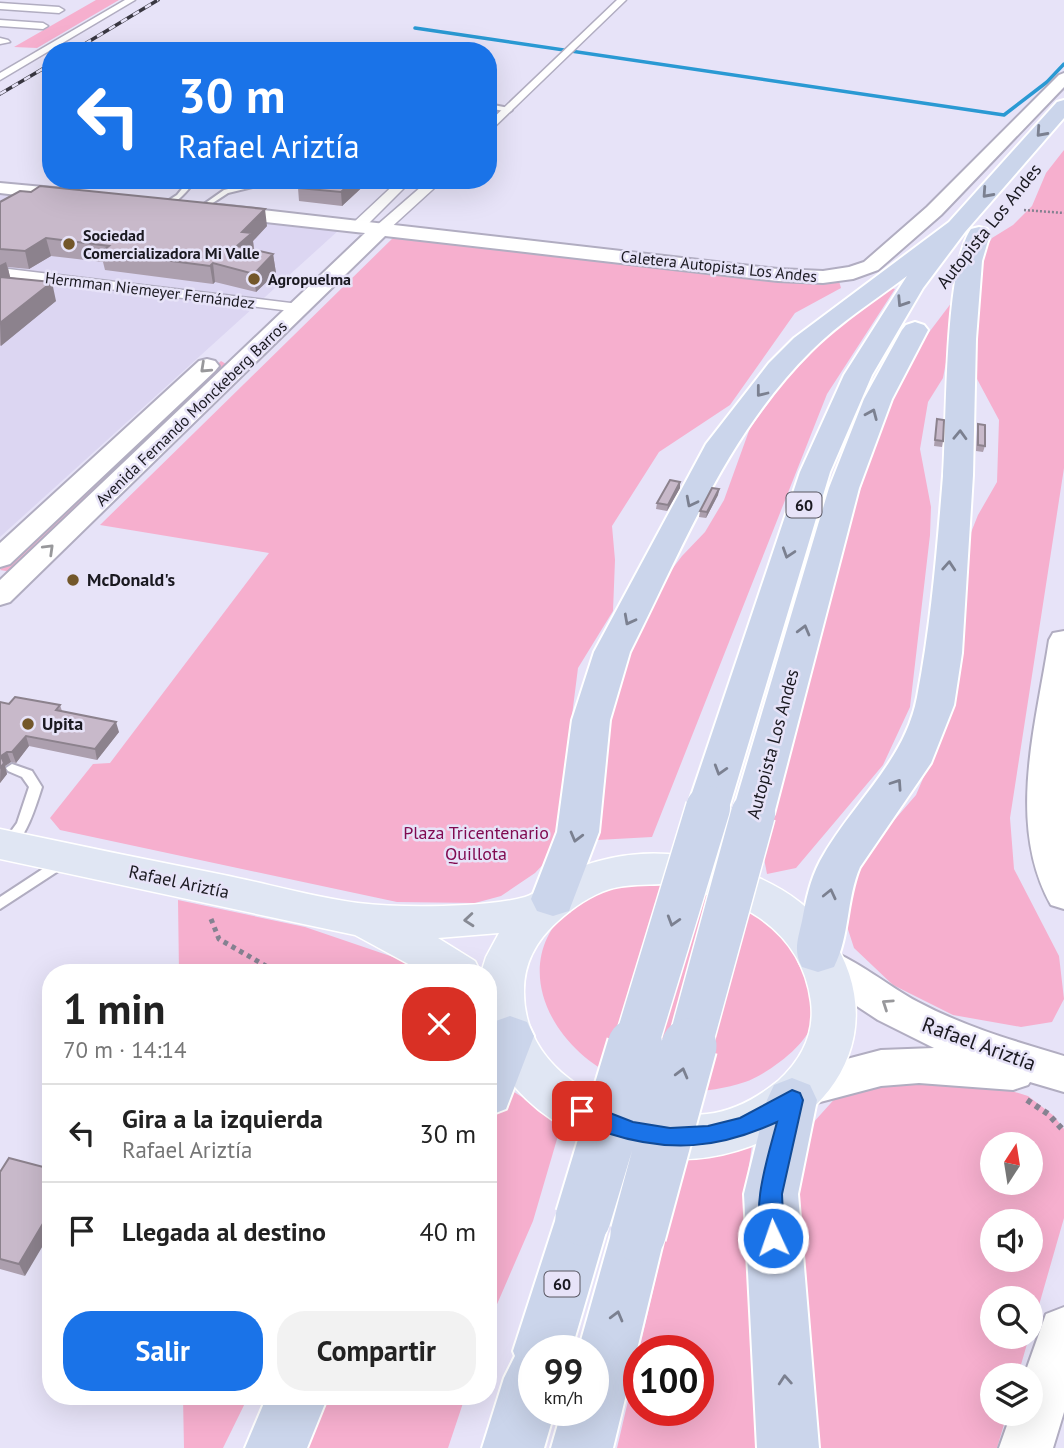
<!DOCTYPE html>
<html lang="es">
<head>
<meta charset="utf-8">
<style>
  :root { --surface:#fff; --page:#f2f2f2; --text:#222; --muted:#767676; --line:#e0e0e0; --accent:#1a73e8 }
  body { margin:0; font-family:"PT Sans",sans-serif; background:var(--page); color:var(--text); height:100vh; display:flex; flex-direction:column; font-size:26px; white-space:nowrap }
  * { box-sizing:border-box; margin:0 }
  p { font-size:23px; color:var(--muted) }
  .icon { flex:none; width:38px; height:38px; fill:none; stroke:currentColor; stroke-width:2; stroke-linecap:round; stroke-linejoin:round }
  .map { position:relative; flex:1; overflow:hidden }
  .sheet { position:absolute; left:42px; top:964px; width:455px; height:441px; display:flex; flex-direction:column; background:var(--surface); border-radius:28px; box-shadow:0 7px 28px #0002 }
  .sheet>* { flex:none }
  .guide { position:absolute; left:42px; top:42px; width:455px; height:147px; border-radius:28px; box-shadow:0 7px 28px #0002; background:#1a73e8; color:#fff; overflow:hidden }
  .needle { width:46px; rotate:12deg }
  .fabs { position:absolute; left:980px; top:1132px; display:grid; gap:14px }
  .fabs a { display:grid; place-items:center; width:63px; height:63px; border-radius:50%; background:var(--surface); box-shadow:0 7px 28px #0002; font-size:35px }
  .speed { position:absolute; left:518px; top:1335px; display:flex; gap:14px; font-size:35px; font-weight:700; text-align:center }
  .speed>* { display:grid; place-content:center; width:91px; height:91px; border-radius:50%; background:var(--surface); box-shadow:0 7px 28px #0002; line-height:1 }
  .speed small { font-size:18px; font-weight:400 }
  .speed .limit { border:10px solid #d22; background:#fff; color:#111 }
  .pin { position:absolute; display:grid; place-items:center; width:60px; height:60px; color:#fff; margin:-30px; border-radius:14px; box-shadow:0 4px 10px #0006 }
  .me { position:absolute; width:77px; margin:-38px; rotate:357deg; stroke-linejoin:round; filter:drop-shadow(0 0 5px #0008) }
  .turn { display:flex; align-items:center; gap:24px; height:147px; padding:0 21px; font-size:32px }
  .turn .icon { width:91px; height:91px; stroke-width:2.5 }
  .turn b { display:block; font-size:49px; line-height:60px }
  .round { display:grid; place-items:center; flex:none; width:74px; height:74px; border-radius:28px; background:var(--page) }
  .head { display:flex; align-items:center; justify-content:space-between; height:119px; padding:0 21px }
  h1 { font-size:42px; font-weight:600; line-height:52px }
  .primary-button { display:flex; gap:14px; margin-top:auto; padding:14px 21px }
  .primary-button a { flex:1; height:80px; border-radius:28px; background:var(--accent); color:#fff; font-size:28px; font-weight:600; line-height:80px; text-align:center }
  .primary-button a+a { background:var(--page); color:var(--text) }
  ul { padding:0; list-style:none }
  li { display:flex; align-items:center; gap:21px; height:98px; padding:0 21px; border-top:2px solid var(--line) }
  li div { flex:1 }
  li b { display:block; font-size:26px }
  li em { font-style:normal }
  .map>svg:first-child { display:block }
  .built { fill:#dcd6f2 }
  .green { fill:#f6afce; fill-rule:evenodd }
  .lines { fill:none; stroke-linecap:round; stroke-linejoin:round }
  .stream { stroke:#2a99d3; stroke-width:3.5 }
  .lane-casing { stroke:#b1adc1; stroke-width:4 }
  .street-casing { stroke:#b1adc1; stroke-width:3 }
  .secondary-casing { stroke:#b1adc1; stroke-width:4 }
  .primary-casing { stroke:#fff; stroke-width:3 }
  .highway-casing { stroke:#fff; stroke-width:4 }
  .path-far2 { stroke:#858291; stroke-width:2.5; stroke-dasharray:2 2; stroke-linecap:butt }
  .path-far1 { stroke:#858291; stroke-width:5; stroke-dasharray:4.5 4.5; stroke-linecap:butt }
  .path { stroke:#858291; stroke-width:6; stroke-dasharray:5 5; stroke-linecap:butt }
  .lane { fill:#fff; fill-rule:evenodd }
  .street { fill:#fff; fill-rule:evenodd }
  .secondary { fill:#fff; fill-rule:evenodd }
  .primary { fill:#e0e6f3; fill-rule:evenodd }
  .highway { fill:#cbd5eb; fill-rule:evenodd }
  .rail-casing { stroke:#393741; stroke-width:3.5 }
  .rail { stroke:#e7e3f8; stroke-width:2.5; stroke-dasharray:7; stroke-linecap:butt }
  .highway-bridge-far1-casing { stroke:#fff; stroke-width:47; stroke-linecap:butt }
  .highway-bridge-casing { stroke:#fff; stroke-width:59; stroke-linecap:butt }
  .highway-bridge-far1 { stroke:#cbd5eb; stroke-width:44 }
  .highway-bridge { stroke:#cbd5eb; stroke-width:55 }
  .wall { fill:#ac9fae }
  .shaded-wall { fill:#8c828d }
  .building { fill:#c8b9ca; stroke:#8c828d; stroke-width:2 }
  .oneway { stroke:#7b8090 }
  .oneway2 { stroke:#98989b }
  .oneway3 { stroke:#878a94 }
  .route { fill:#1a73e8; stroke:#114b97; stroke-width:2 }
  .poi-dot { fill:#73572a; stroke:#e7e3f8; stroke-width:2.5 }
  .labels { text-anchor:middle; stroke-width:5; stroke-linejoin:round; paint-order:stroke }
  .far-poi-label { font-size:16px; font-weight:bold; fill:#1a1920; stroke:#e7e3f8; text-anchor:start }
  .far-street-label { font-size:16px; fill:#1a1920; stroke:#e7e3f8 }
  .shield { fill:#e7e3f8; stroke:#585661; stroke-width:2 }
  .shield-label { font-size:16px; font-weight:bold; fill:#1a1920 }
  .street-label { font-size:18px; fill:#1a1920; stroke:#e7e3f8 }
  .poi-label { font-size:18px; font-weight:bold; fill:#1a1920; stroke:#e7e3f8; text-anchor:start }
  .park-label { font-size:18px; fill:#800a51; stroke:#e7e3f8 }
  .near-street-label { font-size:21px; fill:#1a1920; stroke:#e7e3f8 }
</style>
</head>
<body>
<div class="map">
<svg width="1064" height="1448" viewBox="0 0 1064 1448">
  <rect width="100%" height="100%" fill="#e7e3f8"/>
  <path class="built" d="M0,190L339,230L0,537Z"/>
  <path class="green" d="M96,0H119L37,48L14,47Z
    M1064,150V468L1010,818L1014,869L1059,956L1064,999L1052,1022L1021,1027L953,1015L893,985L854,948L843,914L849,886L870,848L916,795L953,708L959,638L960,560L978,515L997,482L999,420L969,364L978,262L992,238L1013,225L1032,206L1046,173Z
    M395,236L752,278L839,281L841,288L795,313L730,405L659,452L612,526L615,560L613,611L578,668L567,755L565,817L553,854L535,873L501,896L475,903L397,902L60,830L50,818L93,764L110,763L269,553L100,525Z
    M886,287L895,289L827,394L652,837L597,840L602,796L599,742L617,665L653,594L682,556L705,532L724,500L750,428L783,383L832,331Z
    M952,302L955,315L943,378L928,402L920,449L931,507L930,535L910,707L883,765L796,868L767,874L762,848L795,739L841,548L879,433L902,368Z
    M221,361L226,364L222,372L12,572L0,570Z
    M707,877L806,946C808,968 814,992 814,1015C814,1041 768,1074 745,1082C705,1095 661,1096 621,1079C552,1050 506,964 571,907C586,895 603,884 622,879C643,874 684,877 707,877Z
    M178,900L305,927L399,959L418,973H179Z
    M887,1075L979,1081L1028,1096L1054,1116L1064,1129V1218L1031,1333V1298H992V1337H1029L1018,1375L992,1376V1414H1007L997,1448H807L794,1179L803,1134L839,1094ZM992,1144H1031V1183H992ZM992,1222H1031V1260H992Z
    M506,1087L562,1122L533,1221L488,1325V1113Z
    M752,1145L744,1201L763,1448H617L639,1354V1410H698V1351H639L684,1157Z
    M183,1397H248L223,1448H184Z
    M317,1397H465L448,1448H293Z"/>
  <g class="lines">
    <path class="stream" d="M415,28L1004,115L1047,82L1064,64"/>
    <defs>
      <path id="lane" d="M488,104L509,108L512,110L509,112L488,108Z
        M189,180H196C187,191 177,205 163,206V204L177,195Z
        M267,180H281L228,193L202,210L197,209L224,190Z
        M12,764L32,771L42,787C37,802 23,853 3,848L1,845L17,823L29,787L22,777L8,771L6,768Z
        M64,855L69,856L71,860L69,864L0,909V897Z"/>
      <path id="street" d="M125,0H135L0,80V73Z
        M617,0H626L488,133V123Z
        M0,3L59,7L64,10L59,13L0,9Z
        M0,20L43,23L48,26L43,29L0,26Z
        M0,38L8,40L10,42L0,44Z
        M399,180H412L363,229H353V223Z
        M429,180H443L386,232H376V226Z
        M0,268L299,304L306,308L299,312L0,276Z"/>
      <path id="secondary" d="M1064,73V87L941,215L878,270L853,279L823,283L778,281L385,236L10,602L0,605V580L365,233L220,217L213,215L211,211L213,207L220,205L778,269L823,271L849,267L864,262L927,207L1059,75Z
        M0,183L76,190L85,196L76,202L0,193Z
        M207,359L215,361L219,366L215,371L10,564L0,567V543L199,361Z
        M1064,631V909L1051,905C1006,825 1036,725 1049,640L1053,633Z
        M825,949C859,960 887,986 918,1002C965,1027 1014,1041 1064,1056V1092L1030,1082L1028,1085L1013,1090L919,1083L881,1086L805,1106L790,1100L783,1087L790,1074L881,1050L934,1048L878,1020L811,976L805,965L811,954Z
        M1064,1307V1412L1053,1448H999L1011,1414H1031V1376H1024L1046,1314Z"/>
      <path id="primary" d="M0,829C75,845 149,860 224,875C268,884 313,897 358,903C393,907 430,907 465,905C484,904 507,902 525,897C536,894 547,883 557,877C590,860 631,851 668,854C724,860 795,883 828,932C900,1037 822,1139 709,1157C666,1164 623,1152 583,1136C542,1119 503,1085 489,1041C483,1022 488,994 488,973H481L486,957L499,933L438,938L475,961L481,973H425L355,935L0,859ZM663,884C733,894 801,925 811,1002C815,1034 801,1060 778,1081C757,1098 734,1111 707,1114C630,1124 523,1081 524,991C524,963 536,941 557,922C572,908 591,895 610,889C627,884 646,885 663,884Z"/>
      <path id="highway" d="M1064,100V118L965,232L923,288L872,375L830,472L729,808L723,818L708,822L693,818L687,808L800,472L844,375L907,276C875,300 839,323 811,351C727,434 682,549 630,652L610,720L599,832L569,911L553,916L537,911L531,899L557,832L572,720L594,652L706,444L769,363L794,338L949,222L1057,102Z
        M979,227L987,229L990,234L982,261L976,339L973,475L962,653L954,705L931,763L860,867C846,899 850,936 834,967L818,972L802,967C793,951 798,939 802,921C806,900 810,880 820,861C850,805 905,762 917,697C931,625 937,550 943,476C947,422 944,269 971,229Z
        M915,322L924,325L928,330L892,399L859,488L774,814L768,824L753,829L738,824L732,814L829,488L864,399L902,330L906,325Z
        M510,1016L527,1022L534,1036L506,1109L488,1116V1031L493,1022Z
        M792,1078L810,1085L817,1100L798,1194L819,1448H757L744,1194L767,1100L774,1085Z
        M583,1193L602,1200L610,1218L571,1351H534V1410H555L544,1448H482L504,1378L515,1356L513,1351L556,1218L564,1200Z
        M638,1208L657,1216L665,1234L613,1448H551L562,1410H593V1351H578L611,1234L619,1216Z
        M267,1396H328L307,1448H245Z"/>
    </defs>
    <use href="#lane" class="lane-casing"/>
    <use href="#street" class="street-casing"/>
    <use href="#secondary" class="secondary-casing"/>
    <use href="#primary" class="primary-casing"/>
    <use href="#highway" class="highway-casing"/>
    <path class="path-far2" d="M1024,210L1064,213"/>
    <path class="path-far1" d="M211,919L219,939L278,973"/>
    <path class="path" d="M1027,1100L1048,1114L1064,1131"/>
    <use href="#lane" class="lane"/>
    <use href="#street" class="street"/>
    <use href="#secondary" class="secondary"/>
    <use href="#primary" class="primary"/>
    <use href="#highway" class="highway"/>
    <defs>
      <path id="rail" d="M73,51L158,0
        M0,94L51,64"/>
    </defs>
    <use href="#rail" class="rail-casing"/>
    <use href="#rail" class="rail"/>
    <defs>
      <path id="highway-bridge-far1" d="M635,1048L708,808
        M689,1048L753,814"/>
      <path id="highway-bridge" d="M583,1218L635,1046
        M638,1234L689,1046"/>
    </defs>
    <use href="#highway-bridge-far1" class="highway-bridge-far1-casing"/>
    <use href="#highway-bridge" class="highway-bridge-casing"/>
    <use href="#highway-bridge-far1" class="highway-bridge-far1"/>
    <use href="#highway-bridge" class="highway-bridge"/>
  </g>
  <path class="wall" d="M370,180L342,206L299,201L298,188Z
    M0,202L267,226L253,241L254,250L273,254L276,273L256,292L215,282L213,284L105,270L103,262L51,256L29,269L8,267L10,278L56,301L0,346Z
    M937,419L943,441L942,447L934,446Z
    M978,424L985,446L983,452L976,451L977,430Z
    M680,482V488L667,511L656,509L657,503Z
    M719,489L718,495L706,518L699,517L700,511Z
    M0,702L9,704L60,705L62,711L119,732L97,760L29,746L16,763L11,762L5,766L7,774L0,783Z
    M0,1172L25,1276L0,1269Z"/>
  <path class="shaded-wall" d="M354,180H370L342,206L341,192Z
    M265,209L267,226L253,241L254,250L237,246L242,232Z
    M46,238L51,256L29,269L25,251Z
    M273,254L276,273L256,292L254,274Z
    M6,262L11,280L0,286V265Z
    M213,263L215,282L213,284L210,266Z
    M52,282L56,301L1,346L0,323Z
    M680,482V488L667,511L668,505Z
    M719,489L718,495L706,518L707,512Z
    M116,722L119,732L97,760L95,749Z
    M26,736L29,746L16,763L12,752Z
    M7,752L11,762L5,766L7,774L0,783L1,756Z
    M51,1210V1232L25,1276L19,1264Z"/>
  <path class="building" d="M306,180H354L341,192L298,188Z
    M40,186L265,209L242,232L252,233L237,246L273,254L254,274L213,263L210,266L101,252L109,246L46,238L25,251L0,249V202L20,191L31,192Z
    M0,277L52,282L0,323Z
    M937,419L944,420L943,441L935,440Z
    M978,424L985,425V446L978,445Z
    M670,480L680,482L668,505L657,503Z
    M712,488L719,489L707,512L700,511Z
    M15,697L60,705L56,710L116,722L95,749L26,736L12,752H7L1,756L4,763L0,768V702L9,704Z
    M9,1158L51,1169V1210L19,1264L0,1259V1172Z"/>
  <defs><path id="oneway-chevron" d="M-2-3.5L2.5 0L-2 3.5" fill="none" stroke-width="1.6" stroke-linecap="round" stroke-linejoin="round" transform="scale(1.75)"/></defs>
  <g class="oneway">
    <use href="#oneway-chevron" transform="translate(1041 132) rotate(132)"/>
    <use href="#oneway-chevron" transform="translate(987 193) rotate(132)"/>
    <use href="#oneway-chevron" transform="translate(902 302) rotate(123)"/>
    <use href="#oneway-chevron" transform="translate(761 392) rotate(128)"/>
    <use href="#oneway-chevron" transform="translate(872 414) rotate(-67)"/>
    <use href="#oneway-chevron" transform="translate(960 435) rotate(-88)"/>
    <use href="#oneway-chevron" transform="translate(691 502) rotate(117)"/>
    <use href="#oneway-chevron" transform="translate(788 553) rotate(108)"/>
    <use href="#oneway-chevron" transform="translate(949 566) rotate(-86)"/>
    <use href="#oneway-chevron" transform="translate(629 620) rotate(118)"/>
    <use href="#oneway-chevron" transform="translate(804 630) rotate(-75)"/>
    <use href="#oneway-chevron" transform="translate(720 770) rotate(107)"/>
    <use href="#oneway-chevron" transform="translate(897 784) rotate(-56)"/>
    <use href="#oneway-chevron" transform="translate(576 837) rotate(105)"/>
    <use href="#oneway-chevron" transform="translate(830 894) rotate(-77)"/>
    <use href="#oneway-chevron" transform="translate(673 921) rotate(107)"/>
    <use href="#oneway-chevron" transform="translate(682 1073) rotate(-75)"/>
    <use href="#oneway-chevron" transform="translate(617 1316) rotate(-75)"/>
    <use href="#oneway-chevron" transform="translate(785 1380) rotate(-94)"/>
  </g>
  <g class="oneway2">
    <use href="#oneway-chevron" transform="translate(205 368) rotate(137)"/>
    <use href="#oneway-chevron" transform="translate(49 549) rotate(-44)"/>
    <use href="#oneway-chevron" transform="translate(887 1004) rotate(-146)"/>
  </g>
  <use class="oneway3" href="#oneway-chevron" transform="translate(469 920) rotate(175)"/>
  <path class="route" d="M792,1090L800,1093L803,1100L782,1194L784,1238L781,1246L773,1249L765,1246C749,1211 768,1157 777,1122C718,1149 669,1153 607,1133C595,1128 577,1124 571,1111L574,1105L582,1102L633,1122L670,1128L708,1126L740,1118Z"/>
  <g class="poi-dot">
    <circle cx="69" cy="244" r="7"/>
    <circle cx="254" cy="279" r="7"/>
    <circle cx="73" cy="580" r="7"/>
    <circle cx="28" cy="724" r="7"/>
  </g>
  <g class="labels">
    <g class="far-poi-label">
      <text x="83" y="241">Sociedad<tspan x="83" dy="18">Comercializadora Mi Valle</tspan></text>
      <text x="268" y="285">Agropuelma</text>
    </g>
    <g class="far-street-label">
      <text transform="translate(719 266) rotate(6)" y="6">Caletera Autopista Los Andes</text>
      <text transform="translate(150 290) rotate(7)" y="6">Hermman Niemeyer Fernández</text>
      <text transform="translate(191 413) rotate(-44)" y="6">Avenida Fernando Monckeberg Barros</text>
    </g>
    <g class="shield">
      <rect x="786.5" y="492.5" width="35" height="25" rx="5"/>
      <rect x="544.5" y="1271.5" width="35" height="25" rx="5"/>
    </g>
    <g class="shield-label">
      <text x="804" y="511">60</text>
      <text x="562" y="1290">60</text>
    </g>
    <g class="street-label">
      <text transform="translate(989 226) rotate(-51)" y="6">Autopista Los Andes</text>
      <text transform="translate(773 744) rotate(-75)" y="6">Autopista Los Andes</text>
      <text transform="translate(179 882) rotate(12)" y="6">Rafael Ariztía</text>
    </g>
    <g class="poi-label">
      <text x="87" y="586">McDonald's</text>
      <text x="42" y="730">Upita</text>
    </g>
    <g class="park-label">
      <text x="476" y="839">Plaza Tricentenario<tspan x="476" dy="21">Quillota</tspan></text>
    </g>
    <g class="near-street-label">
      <text transform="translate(979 1044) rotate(20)" y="7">Rafael Ariztía</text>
    </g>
  </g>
</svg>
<div class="fabs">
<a><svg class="needle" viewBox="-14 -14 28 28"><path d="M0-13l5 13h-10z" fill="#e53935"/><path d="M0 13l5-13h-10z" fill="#767676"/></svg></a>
<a><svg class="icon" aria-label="sound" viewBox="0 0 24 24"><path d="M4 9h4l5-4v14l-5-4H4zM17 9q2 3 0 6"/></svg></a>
<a><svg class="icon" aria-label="search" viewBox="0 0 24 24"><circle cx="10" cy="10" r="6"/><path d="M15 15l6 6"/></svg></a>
<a><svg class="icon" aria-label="layers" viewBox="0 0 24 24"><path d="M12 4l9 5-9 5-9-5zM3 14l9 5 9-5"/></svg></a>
</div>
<div class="speed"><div>99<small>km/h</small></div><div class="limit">100</div></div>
<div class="pin" style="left:582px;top:1111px;background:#d93025"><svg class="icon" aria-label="arrive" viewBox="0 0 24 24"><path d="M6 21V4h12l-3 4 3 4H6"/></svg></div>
<svg class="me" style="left:773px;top:1238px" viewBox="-20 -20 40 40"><circle r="17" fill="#1a73e8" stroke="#fff" stroke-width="3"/><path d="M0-11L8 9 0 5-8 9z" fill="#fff"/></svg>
<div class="guide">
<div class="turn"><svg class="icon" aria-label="left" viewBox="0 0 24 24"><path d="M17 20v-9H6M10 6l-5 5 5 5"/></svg><div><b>30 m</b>Rafael Ariztía</div></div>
</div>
<section class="sheet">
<div class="head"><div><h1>1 min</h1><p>70 m · 14:14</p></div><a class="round" style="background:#d93025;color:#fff"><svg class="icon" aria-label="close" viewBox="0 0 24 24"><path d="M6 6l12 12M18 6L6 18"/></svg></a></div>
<ul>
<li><svg class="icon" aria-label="left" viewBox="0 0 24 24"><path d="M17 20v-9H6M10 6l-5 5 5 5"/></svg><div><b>Gira a la izquierda</b><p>Rafael Ariztía</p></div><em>30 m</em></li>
<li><svg class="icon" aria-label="arrive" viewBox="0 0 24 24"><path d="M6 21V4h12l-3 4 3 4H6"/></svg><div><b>Llegada al destino</b></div><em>40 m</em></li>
</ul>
<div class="primary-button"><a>Salir</a><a>Compartir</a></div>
</section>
</div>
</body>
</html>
